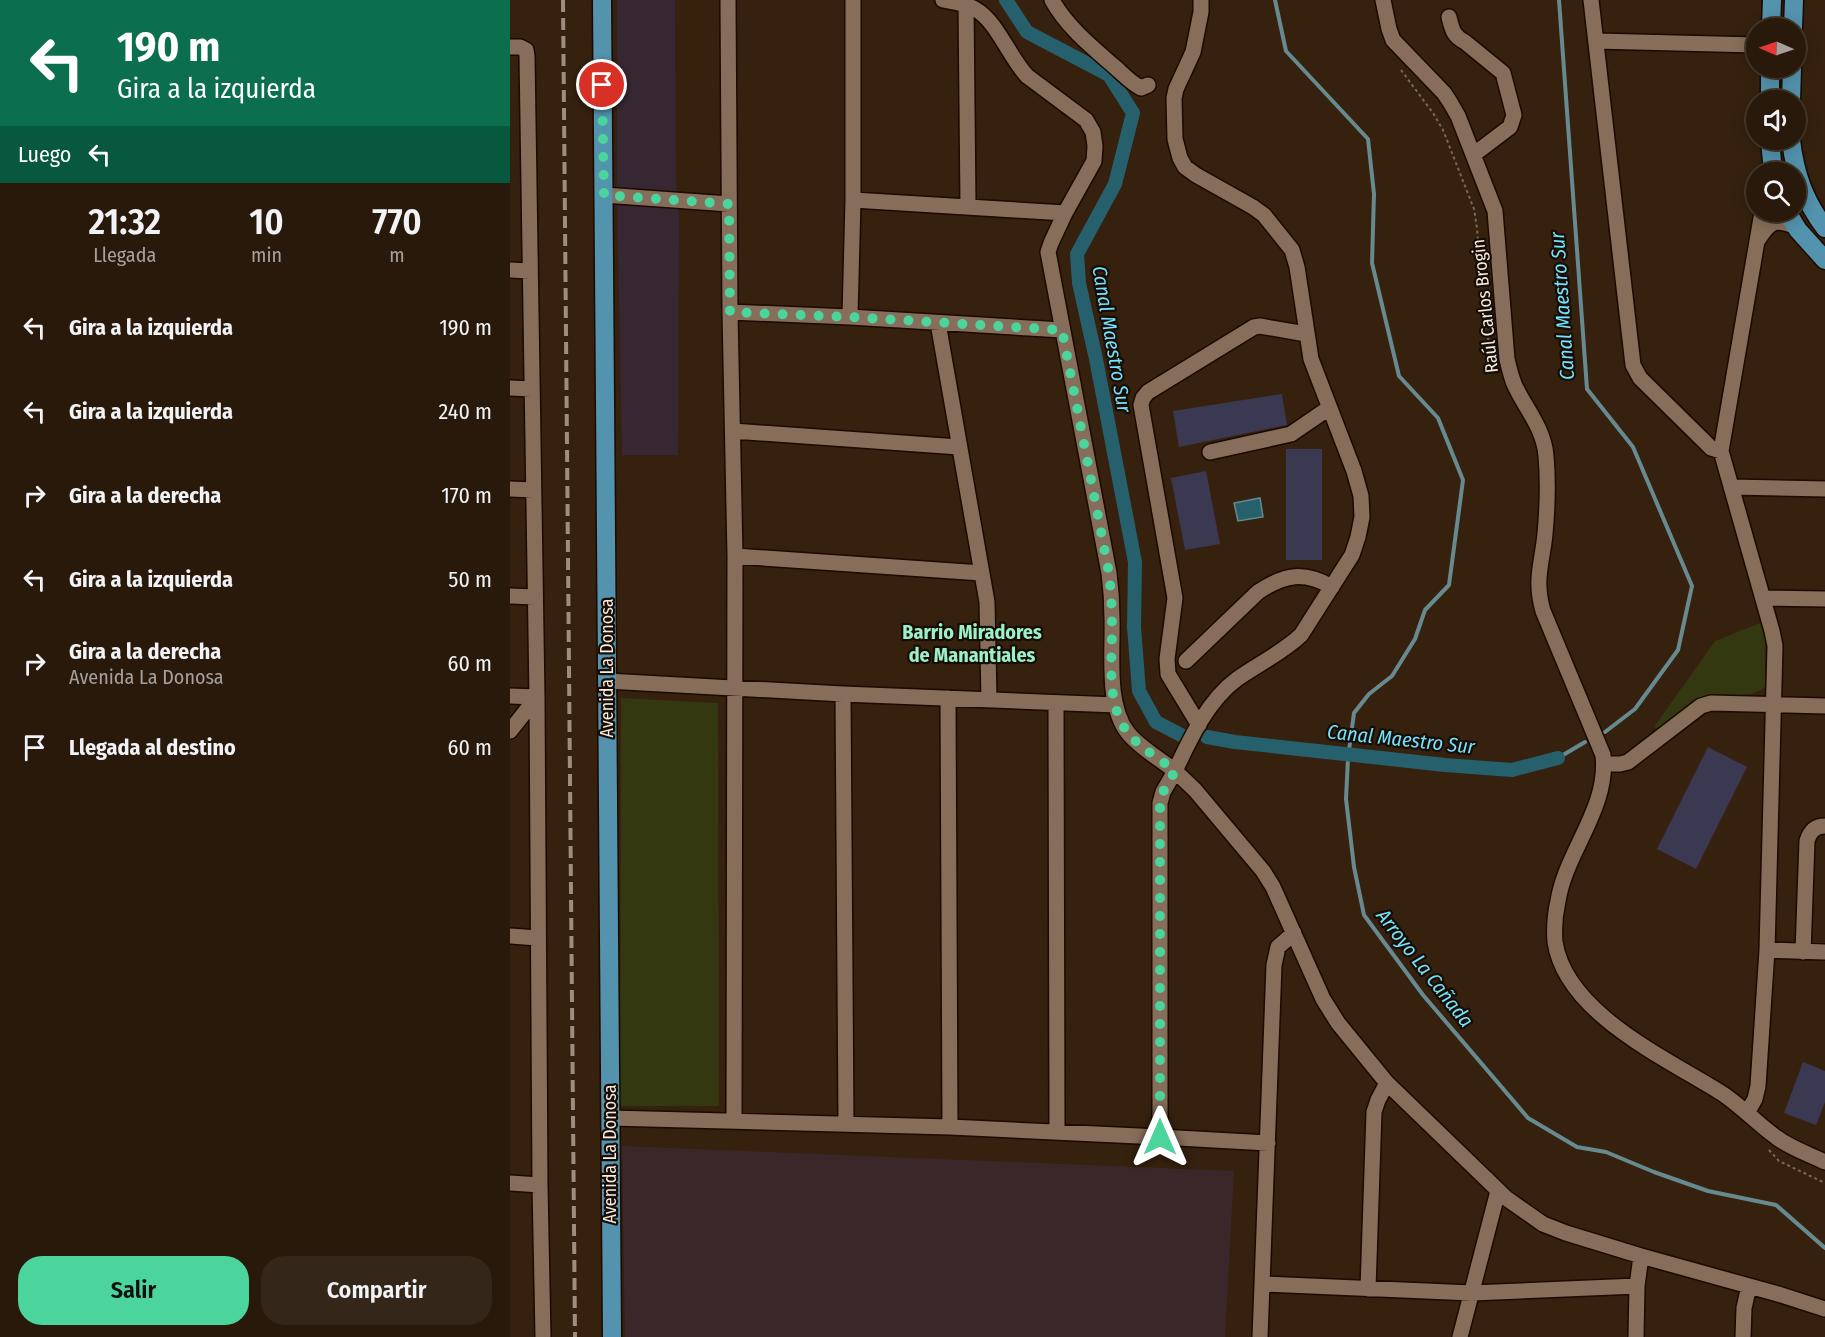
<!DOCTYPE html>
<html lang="es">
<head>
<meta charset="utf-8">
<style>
  :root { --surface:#28190a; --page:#342618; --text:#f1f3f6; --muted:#a5a09c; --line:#44382b; --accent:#4bd49b }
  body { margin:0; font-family:"Fira Sans Condensed",sans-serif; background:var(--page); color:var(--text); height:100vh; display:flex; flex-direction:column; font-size:22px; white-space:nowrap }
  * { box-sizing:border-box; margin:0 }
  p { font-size:20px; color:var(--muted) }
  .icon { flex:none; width:33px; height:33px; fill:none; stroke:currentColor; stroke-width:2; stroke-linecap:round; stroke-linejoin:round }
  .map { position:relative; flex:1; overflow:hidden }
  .drawer { display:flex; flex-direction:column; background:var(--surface); width:510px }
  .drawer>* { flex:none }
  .banner { background:#0b6e4f; color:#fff; overflow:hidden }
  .needle { width:39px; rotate:272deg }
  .buttons { position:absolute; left:1236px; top:18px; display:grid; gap:12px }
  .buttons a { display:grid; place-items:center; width:60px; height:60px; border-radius:50%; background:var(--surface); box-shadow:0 3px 15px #0003,0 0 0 2px var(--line); font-size:30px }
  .pin { position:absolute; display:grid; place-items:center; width:51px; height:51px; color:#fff; margin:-26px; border:3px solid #fff; border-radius:50%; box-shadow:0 2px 6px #0007 }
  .me { position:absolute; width:66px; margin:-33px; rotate:0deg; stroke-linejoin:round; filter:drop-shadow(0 0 4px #0008) }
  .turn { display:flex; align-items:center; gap:21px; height:126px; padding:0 18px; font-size:27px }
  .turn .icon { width:78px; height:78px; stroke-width:2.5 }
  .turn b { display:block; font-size:42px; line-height:51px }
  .then { display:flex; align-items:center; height:57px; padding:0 18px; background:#0003; gap:12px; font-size:22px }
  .eta { display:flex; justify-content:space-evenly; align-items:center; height:102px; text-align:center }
  .eta b { font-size:36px; font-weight:600; line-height:42px }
  .primary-button { display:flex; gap:12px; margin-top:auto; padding:12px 18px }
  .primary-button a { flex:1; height:69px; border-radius:24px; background:var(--accent); color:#111; font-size:24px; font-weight:600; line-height:69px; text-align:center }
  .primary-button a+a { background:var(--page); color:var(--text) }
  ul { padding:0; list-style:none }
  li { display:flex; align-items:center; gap:18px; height:84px; padding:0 18px }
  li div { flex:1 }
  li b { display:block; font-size:22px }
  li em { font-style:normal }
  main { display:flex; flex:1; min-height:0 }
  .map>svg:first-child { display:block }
  .commercial { fill:#372732 }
  .industrial { fill:#3b272a }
  .green { fill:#333810 }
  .water { fill:#27606d; stroke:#668a8f; stroke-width:1.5 }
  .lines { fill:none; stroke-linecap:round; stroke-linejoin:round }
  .stream { stroke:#668a8f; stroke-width:4 }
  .canal { stroke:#27606d; stroke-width:14 }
  .building { fill:#3b3952 }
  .minor-casing { stroke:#1c0900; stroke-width:18 }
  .major-casing { stroke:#1c0900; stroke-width:21 }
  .path { stroke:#7a6958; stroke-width:2; stroke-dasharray:3 3; stroke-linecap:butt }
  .minor { stroke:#866e5a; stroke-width:15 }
  .major { stroke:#5393ad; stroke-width:18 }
  .rail { stroke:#9f8e7f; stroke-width:4; stroke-dasharray:12 6; stroke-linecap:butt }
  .route { stroke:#4bd49b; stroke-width:10; stroke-dasharray:0 18 }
  .labels { text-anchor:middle; stroke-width:4.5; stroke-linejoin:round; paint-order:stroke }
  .street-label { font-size:18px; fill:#f9ebdf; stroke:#160d06 }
  .water-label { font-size:20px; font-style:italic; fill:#75e3fd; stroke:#160d06 }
  .neighbourhood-label { font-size:20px; font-weight:bold; fill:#9df1c8; stroke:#160d06 }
</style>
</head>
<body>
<main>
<section class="drawer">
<div class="banner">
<div class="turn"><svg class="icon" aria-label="left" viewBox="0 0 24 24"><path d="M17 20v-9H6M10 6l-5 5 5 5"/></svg><div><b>190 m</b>Gira a la izquierda</div></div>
<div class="then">Luego<svg class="icon" aria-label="left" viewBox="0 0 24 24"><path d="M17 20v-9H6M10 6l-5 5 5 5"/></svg></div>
</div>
<div class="eta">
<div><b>21:32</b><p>Llegada</p></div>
<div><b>10</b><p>min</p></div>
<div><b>770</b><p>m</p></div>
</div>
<ul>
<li><svg class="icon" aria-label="left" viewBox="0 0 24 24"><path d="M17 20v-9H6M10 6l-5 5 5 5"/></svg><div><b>Gira a la izquierda</b></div><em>190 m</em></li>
<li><svg class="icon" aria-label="left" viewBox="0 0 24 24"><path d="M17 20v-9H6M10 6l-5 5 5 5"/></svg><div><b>Gira a la izquierda</b></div><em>240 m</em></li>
<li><svg class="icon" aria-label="right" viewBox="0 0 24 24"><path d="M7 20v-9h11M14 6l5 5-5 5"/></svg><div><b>Gira a la derecha</b></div><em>170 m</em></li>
<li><svg class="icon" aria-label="left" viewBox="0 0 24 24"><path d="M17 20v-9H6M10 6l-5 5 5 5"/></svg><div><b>Gira a la izquierda</b></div><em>50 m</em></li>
<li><svg class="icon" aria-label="right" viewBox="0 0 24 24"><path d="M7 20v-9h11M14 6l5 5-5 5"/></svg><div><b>Gira a la derecha</b><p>Avenida La Donosa</p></div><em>60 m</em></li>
<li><svg class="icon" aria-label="arrive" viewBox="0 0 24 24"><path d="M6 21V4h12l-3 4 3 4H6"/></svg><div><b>Llegada al destino</b></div><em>60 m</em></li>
</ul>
<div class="primary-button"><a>Salir</a><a>Compartir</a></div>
</section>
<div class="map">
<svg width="1315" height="1337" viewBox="0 0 1315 1337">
  <rect width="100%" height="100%" fill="#35210e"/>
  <path class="commercial" d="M107,0H165L166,178L169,216L168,455H112L107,188Z"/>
  <path class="industrial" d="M112,1146L724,1171L715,1337H115Z"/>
  <path class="green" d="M1250,623L1255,638V687C1239,701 1218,691 1199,698C1185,702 1163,720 1150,729L1144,727L1205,641Z
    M111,698L208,703L209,1106H110Z"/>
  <path class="water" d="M750,498L753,517L728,521L724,503Z"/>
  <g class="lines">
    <path class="stream" d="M765,0L776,51L858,139L864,194L862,263L889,376L928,418L953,480L939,585L915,610L905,639L882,676L859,694L844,713L838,758L836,799L844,867L854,915L913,995L1018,1118L1067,1147L1096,1152L1144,1172L1198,1191L1266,1205L1315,1248
      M1049,0L1077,389L1123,447L1182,586L1168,650L1125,709L1095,732
      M1048,758L1075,742"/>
    <path class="canal" d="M496,0L517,32L599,75L623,113L605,184L567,254L569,283L586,359L625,562L624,627L629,691L646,722L673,736
      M697,737L725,742L935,765L1002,770L1048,758"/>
  </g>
  <path class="building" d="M772,394L777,425L669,447L663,411Z
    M776,449H812V560H776Z
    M696,471L710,544L675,550L661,478Z
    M1198,747L1237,767L1186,869L1147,849Z
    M1293,1062L1315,1071V1102L1306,1125L1274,1113Z"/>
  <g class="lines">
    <defs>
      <path id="minor" d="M218,0L220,312L225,556L224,1121
        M542,0C557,27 582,47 606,68C614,75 621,83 631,88L638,85
        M691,0V12L683,52L666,89L664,98L665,139L670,158L675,167L686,175L743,207L754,215L782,250L787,267L801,359L844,471L851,496L852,517L848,537L842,555L791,635C772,653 748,664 727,679C698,700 680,739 665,771L685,790L753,871L763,887L813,999L828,1023L877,1083L996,1198L1033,1224L1056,1233L1131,1256L1268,1294L1315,1309
        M873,0L879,29L883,40L934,93L940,102L948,116L985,211L997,359C999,368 1001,377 1005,386C1016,409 1034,429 1036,456C1038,478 1037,512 1035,534C1032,564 1024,580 1033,611L1093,755C1099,808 1056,851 1048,901C1045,914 1044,929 1045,942C1056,1014 1158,1059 1213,1094C1232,1107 1248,1124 1266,1137C1280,1148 1299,1154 1315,1162
        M1081,0L1123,365L1130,378L1195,442L1201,448L1211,451L1262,631L1265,646L1257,950L1248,1086L1245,1099L1237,1113
        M456,5L458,206
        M939,17C942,29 943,36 955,42L993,73L1004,115L1000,127L963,155
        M1086,41L1246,45
        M0,47H10L16,50L17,56L27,697L30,1185L33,1337
        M94,195L219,204
        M343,200L555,213
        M1248,240C1260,221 1265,218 1286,227
        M0,270L20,271
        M220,312L340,317L552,330
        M340,317L343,200V0
        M428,323L477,602L479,700
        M0,388L22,389
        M223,431L449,447
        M1211,451L1252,212
        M700,452L781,434L819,408
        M1221,487L1315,489
        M0,489L23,490
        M225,556L472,573
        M0,596L25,597
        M1253,598L1315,599
        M676,661L748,592C775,574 794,571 822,587
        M97,681L333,694L606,705
        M333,694L336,1123
        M0,696L27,697
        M438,698L440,1127
        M546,703L547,1132
        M689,725L658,674L657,659L665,598L631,405L633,398L638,392L744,327L750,326L796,334
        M0,731L27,697
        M1094,764H1110L1118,762L1191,706L1201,703L1315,706
        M0,936L28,938
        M1257,950L1315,952
        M1293,952L1297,841C1300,831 1305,826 1315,826
        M100,1118L440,1127L650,1137V803L653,792L665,771C650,759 630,748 618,733C596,705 603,653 602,619C602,603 601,588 599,573L538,252L541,243L555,213L584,161L585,146L583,132L576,120L517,76C499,57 487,21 465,9C455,3 443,2 433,0
        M650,1137L758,1143
        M0,1183L30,1185
        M752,1284L962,1293L1127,1286
        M858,1289L864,1112L868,1100L877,1083
        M750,1337L764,965L768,947L784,933
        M950,1337L988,1191
        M1126,1337L1127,1286L1131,1256
        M1233,1337L1234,1308L1239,1286"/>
      <path id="major" d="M92,0L102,1337
        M1261,28L1262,0
        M1283,28L1284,0
        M1260,100V68
        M1281,100L1282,68
        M1260,140L1263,172
        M1281,140C1285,174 1294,200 1315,228
        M1277,212L1288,230L1315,260"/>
    </defs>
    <use href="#minor" class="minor-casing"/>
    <use href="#major" class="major-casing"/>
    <path class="path" d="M891,70L923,113L933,130L964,209L967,228L974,324L981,349
      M1259,1150L1269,1161L1315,1183"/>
    <use href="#minor" class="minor"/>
    <use href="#major" class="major"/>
    <path class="rail" d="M53,0L65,1337"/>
  </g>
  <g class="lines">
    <path class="route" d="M92,85L94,195L219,204L220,312L340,317L552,330L599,573C601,591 602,610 602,629C602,661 596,705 618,733C630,748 650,759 665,771L653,792L650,803V1137"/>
  </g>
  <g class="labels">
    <g class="street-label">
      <text transform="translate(975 306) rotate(-96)" y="6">Raúl Carlos Brogin</text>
      <text transform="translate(97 668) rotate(-90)" y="6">Avenida La Donosa</text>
      <text transform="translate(100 1154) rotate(-90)" y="6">Avenida La Donosa</text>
    </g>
    <g class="water-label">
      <text transform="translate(1052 306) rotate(-94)" y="7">Canal Maestro Sur</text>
      <text transform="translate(602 339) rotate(80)" y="7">Canal Maestro Sur</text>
      <text transform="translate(891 739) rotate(6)" y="7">Canal Maestro Sur</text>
      <text transform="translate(915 968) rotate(52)" y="7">Arroyo La Cañada</text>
    </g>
    <g class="neighbourhood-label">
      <text x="462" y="639">Barrio Miradores<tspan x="462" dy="23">de Manantiales</tspan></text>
    </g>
  </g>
</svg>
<div class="buttons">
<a><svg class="needle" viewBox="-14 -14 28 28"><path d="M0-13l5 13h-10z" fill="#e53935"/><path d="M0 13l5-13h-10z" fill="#a5a09c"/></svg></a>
<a><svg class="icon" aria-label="sound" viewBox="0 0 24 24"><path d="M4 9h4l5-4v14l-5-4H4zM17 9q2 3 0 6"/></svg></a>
<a><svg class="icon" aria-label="search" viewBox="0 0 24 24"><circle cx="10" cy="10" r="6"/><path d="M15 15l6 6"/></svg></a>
</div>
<div class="pin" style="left:92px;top:85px;background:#d93025"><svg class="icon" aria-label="arrive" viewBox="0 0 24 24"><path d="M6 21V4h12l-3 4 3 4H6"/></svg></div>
<svg class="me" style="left:650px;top:1137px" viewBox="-20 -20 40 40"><path d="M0-17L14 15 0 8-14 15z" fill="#4bd49b" stroke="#fff" stroke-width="4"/></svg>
</div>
</main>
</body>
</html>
